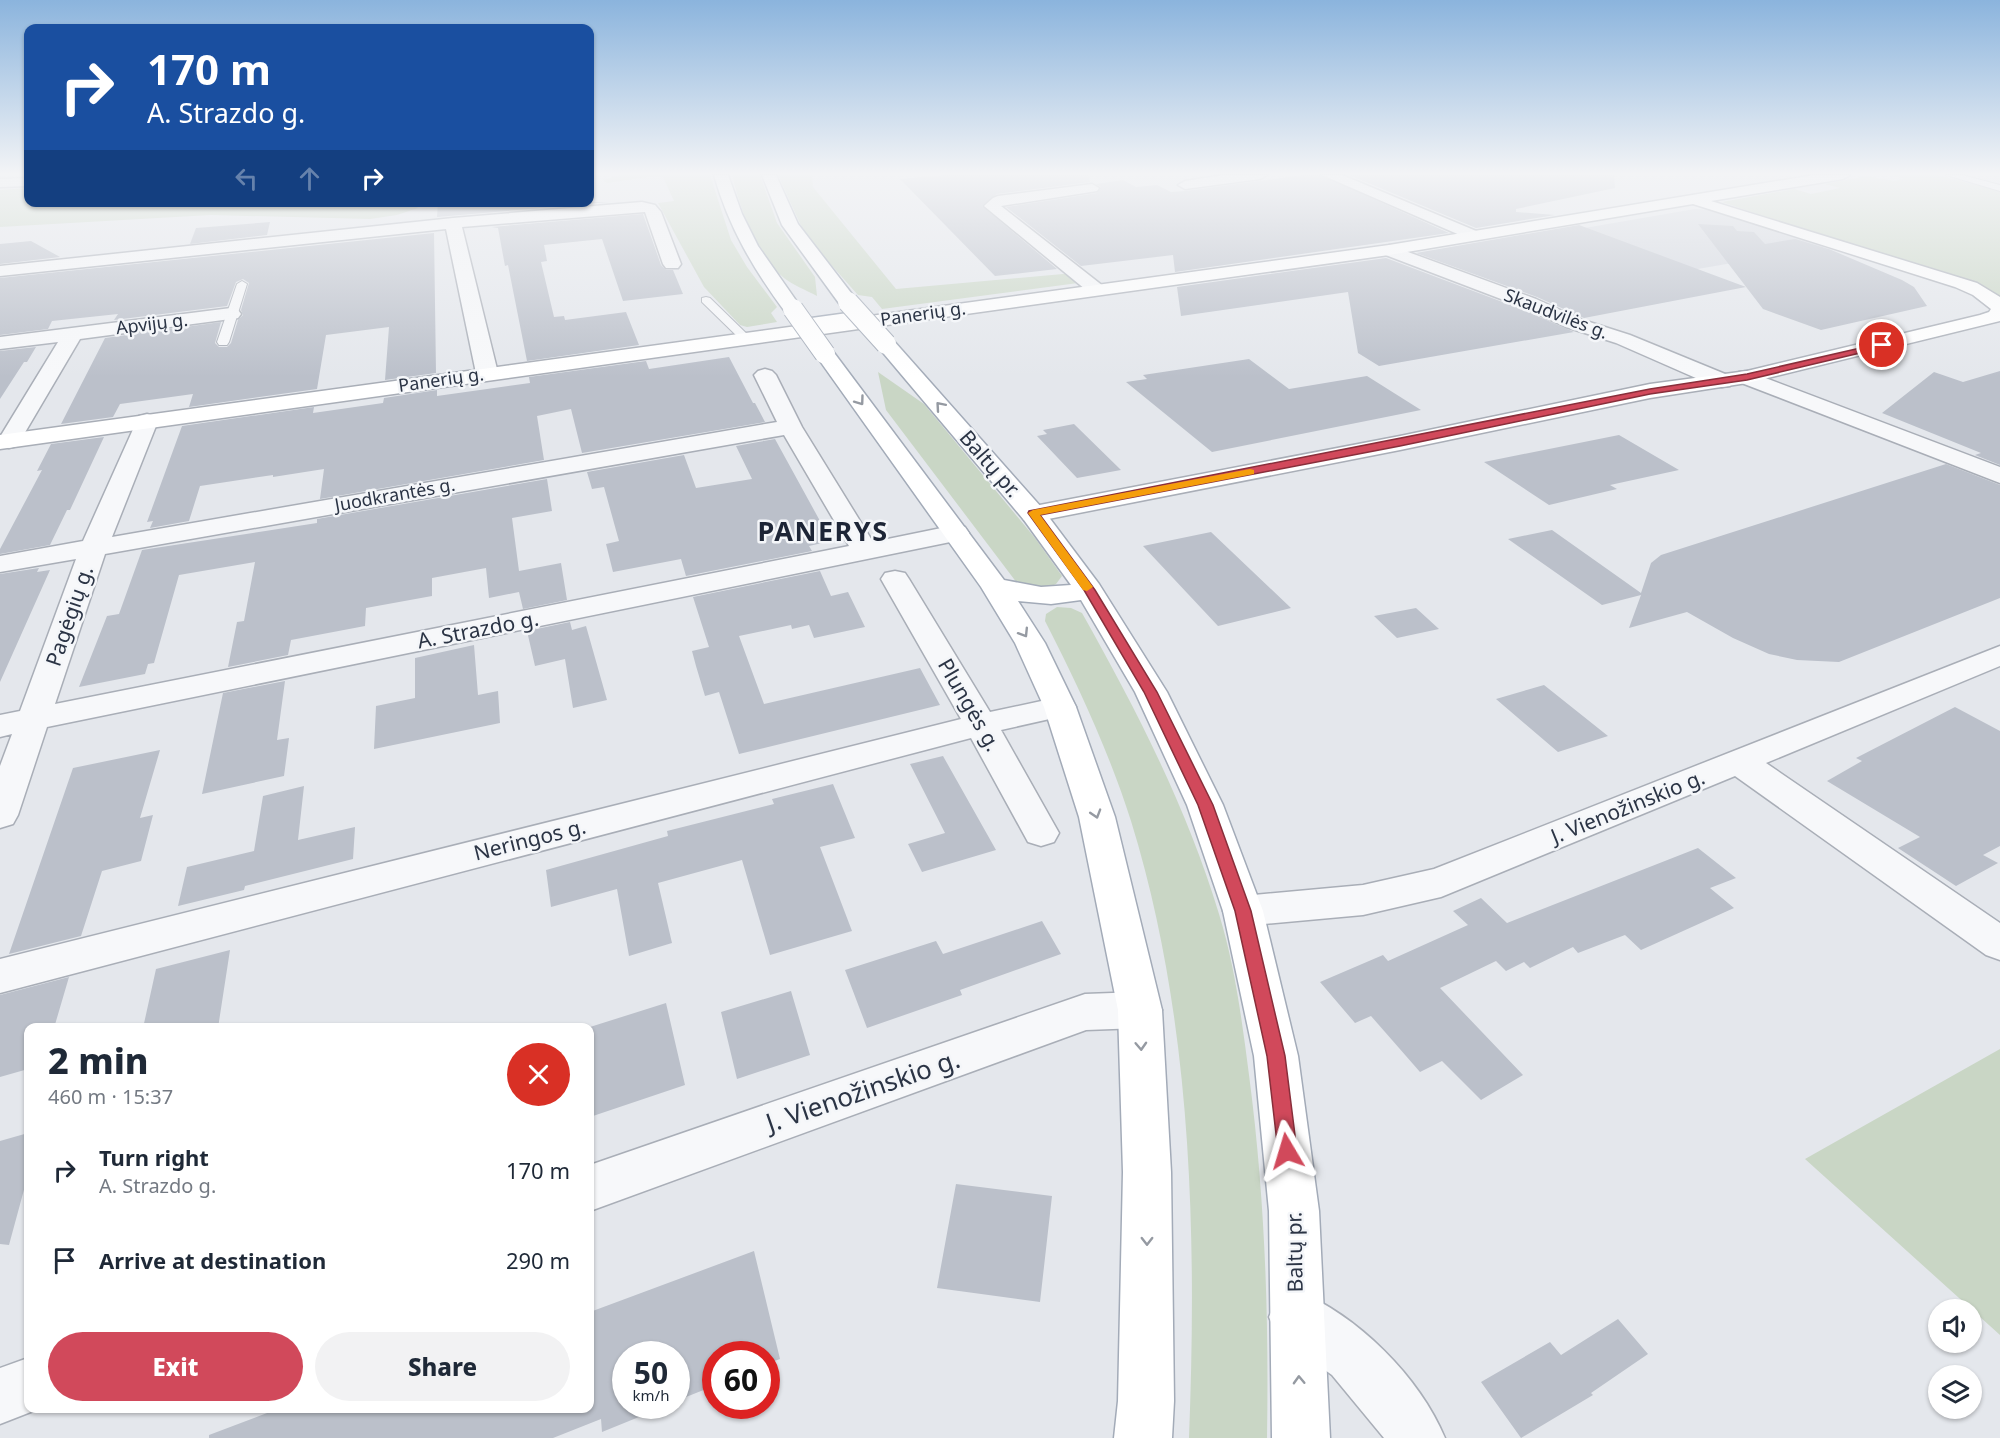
<!DOCTYPE html>
<html lang="en">
<head>
<meta charset="utf-8">
<style>
  :root { --surface:#fff; --page:#f2f2f3; --text:#1f2937; --muted:#747a83; --accent:#d1495b }
  body { margin:0; font-family:"Noto Sans",sans-serif; background:var(--page); color:var(--text); height:100vh; display:flex; flex-direction:column; font-size:22px; white-space:nowrap }
  * { box-sizing:border-box; margin:0 }
  p { font-size:20px; color:var(--muted) }
  .icon { flex:none; width:33px; height:33px; fill:none; stroke:currentColor; stroke-width:2; stroke-linecap:round; stroke-linejoin:round }
  .map { position:relative; flex:1; overflow:hidden }
  .drawer { position:absolute; left:24px; top:1023px; width:570px; height:390px; display:flex; flex-direction:column; background:var(--surface); border-radius:12px; box-shadow:0 2px 4px #0004 }
  .drawer>* { flex:none }
  .banner { position:absolute; left:24px; top:24px; width:570px; height:183px; border-radius:12px; box-shadow:0 2px 4px #0004; background:#1a4fa0; color:#fff; overflow:hidden }
  .fabs { position:absolute; left:1928px; top:1299px; display:grid; gap:12px }
  .fabs a { display:grid; place-items:center; width:54px; height:54px; border-radius:50%; background:var(--surface); box-shadow:0 2px 4px #0004; font-size:30px }
  .speed { position:absolute; left:612px; top:1341px; display:flex; gap:12px; font-size:30px; font-weight:700; text-align:center }
  .speed>* { display:grid; place-content:center; width:78px; height:78px; border-radius:50%; background:var(--surface); box-shadow:0 2px 4px #0004; line-height:1 }
  .speed small { font-size:15px; font-weight:400 }
  .speed .limit { border:9px solid #d22; background:#fff; color:#111 }
  .pin { position:absolute; display:grid; place-items:center; width:51px; height:51px; color:#fff; margin:-26px; border:3px solid #fff; border-radius:50%; box-shadow:0 2px 6px #0007 }
  .me { position:absolute; width:66px; margin:-33px; rotate:353deg; stroke-linejoin:round; filter:drop-shadow(0 0 4px #0008) }
  .turn { display:flex; align-items:center; gap:21px; height:126px; padding:0 24px; font-size:27px }
  .turn .icon { width:78px; height:78px; stroke-width:2.5 }
  .turn b { display:block; font-size:42px; line-height:51px }
  .lanes { display:flex; align-items:center; height:57px; padding:0 24px; background:#0003; justify-content:center; gap:30px; direction:ltr }
  .lanes .off { opacity:.35 }
  .round { display:grid; place-items:center; flex:none; width:63px; height:63px; border-radius:32px; background:var(--page) }
  .overview { display:flex; align-items:center; justify-content:space-between; height:102px; padding:0 24px }
  h1 { font-size:36px; font-weight:800; line-height:45px }
  .action { display:flex; gap:12px; margin-top:auto; padding:12px 24px }
  .action a { flex:1; height:69px; border-radius:36px; background:var(--accent); color:#fff; font-size:24px; font-weight:800; line-height:69px; text-align:center }
  .action a+a { background:var(--page); color:var(--text) }
  ul { padding:0; list-style:none }
  li { display:flex; align-items:center; gap:18px; height:90px; padding:0 24px }
  li div { flex:1 }
  li b { display:block; font-size:22px }
  li em { font-style:normal }
  .map>svg:first-child { display:block }
  .built { fill:#d2d6de }
  .green { fill:#c9d6c5 }
  .building { fill:#bbc0ca }
  .lines { fill:none; stroke-linecap:round; stroke-linejoin:round }
  .lane-casing { stroke:#a9aeb7; stroke-width:2 }
  .street-casing { stroke:#a9aeb7; stroke-width:3 }
  .secondary-casing { stroke:#a9aeb7; stroke-width:3 }
  .primary-casing { stroke:#a3abb8; stroke-width:3 }
  .lane { fill:#f7f8fa; fill-rule:evenodd }
  .street { fill:#f7f8fa; fill-rule:evenodd }
  .secondary { fill:#fff; fill-rule:evenodd }
  .primary { fill:#fff; fill-rule:evenodd }
  .primary-bridge-casing { stroke:#a3abb8; stroke-width:22; stroke-linecap:butt }
  .primary-bridge { stroke:#fff; stroke-width:20 }
  .oneway { stroke:#959aa2 }
  .route { fill:#d1495b; stroke:#882f3b; stroke-width:1.5 }
  .slow { fill:#f59e0b }
  .labels { text-anchor:middle; stroke-width:5; stroke-linejoin:round; paint-order:stroke }
  .far-street-label { font-size:18px; fill:#2b3445; stroke:#f4f6f9 }
  .street-label { font-size:21px; fill:#2b3445; stroke:#f4f6f9 }
  .near-street-label { font-size:26px; fill:#2b3445; stroke:#f4f6f9 }
  .district-label { font-size:27px; font-weight:bold; letter-spacing:1.5px; fill:#1d2536; stroke:#f4f6f9 }
</style>
</head>
<body>
<div class="map">
<svg width="2000" height="1438" viewBox="0 0 2000 1438">
  <rect width="100%" height="100%" fill="#e4e7ec"/>
  <path class="built" d="M1695,209L1711,210L1831,246L1686,271L1573,230Z"/>
  <path class="green" d="M620,175H710L731,240L747,267L777,307L771,313L777,322L747,327L740,325L704,287L658,203L674,201L663,177L654,176L607,183L603,180Z
    M732,175H760L777,223L815,277L817,296C806,290 793,285 784,278C755,255 741,210 732,175Z
    M778,175H812L813,187L896,289L1063,274H1068L1078,283L882,309L872,297L858,295L825,258L802,228Z
    M1893,175H1937L2000,191V297L1722,202L1794,189L1811,194L1840,188L1825,184L1867,176L1894,181L1903,179Z
    M28,188V202H414L418,208L397,215L370,219L211,215L0,227V190Z
    M878,372L924,404L1035,538L1062,576L1056,584L1042,590L1017,583L886,410Z
    M1057,607L1071,608L1082,613C1136,709 1187,808 1219,914C1235,966 1242,1021 1249,1075C1265,1196 1269,1316 1267,1438H1189C1197,1233 1192,1018 1131,821C1109,752 1078,685 1045,621L1046,614Z
    M2000,1049V1335L1805,1159Z"/>
  <path class="building" d="M945,175H1089L1090,182L997,194L982,206L1057,269L995,276L900,179Z
    M1303,175H1320L1449,233L1175,272L1173,255L1081,266L1006,207L1097,193L1101,187L1096,184L1123,180L1136,187L1157,185L1171,192L1185,191Z
    M1349,175H1614L1615,188L1516,209V212L1555,215L1476,228Z
    M438,202H609L437,217Z
    M643,214L661,265L666,270H673L683,294L623,301L602,239L544,245L547,261L541,262L554,317L564,316L565,320L626,312L639,345L527,361L508,265L505,266L498,228L491,227Z
    M270,222L267,235L190,244L196,228Z
    M1698,224L1733,226L1737,231L1754,232L1765,244L1795,239L1829,249L1902,280L1914,287L1927,306L1821,330L1763,309Z
    M1579,225L1746,287L1584,318L1537,297L1416,253Z
    M434,233L436,373L385,380L389,327L326,335L317,389L189,407L193,394L120,404L113,417L61,424L105,338L221,322L215,343L219,347H227L231,343L238,320L243,315L241,310L249,283L243,279L236,282L227,306L114,320L118,314L52,321L48,329L0,335V278Z
    M31,241L60,257L0,264V244Z
    M1386,258L1521,309L1574,332L1379,366L1358,353L1348,292L1181,316L1177,287Z
    M36,347L27,362H24L0,399V351Z
    M729,357L753,403H755L765,422L582,453L571,409L537,416L544,460L320,499L324,469L273,477V475L200,486L189,521L150,528L153,521L147,522L182,426L314,407L313,413L383,403L384,398L437,390V396L487,389L530,383L529,377L646,361L649,369Z
    M1249,359L1289,389L1367,376L1421,410L1212,452L1126,382L1147,379L1143,375Z
    M2000,371V465L1975,455L1981,453L1882,413L1934,372L1963,382Z
    M1074,424L1121,470L1077,478L1037,436L1047,434L1043,430Z
    M1619,435L1679,470L1610,485L1617,489L1549,505L1484,462Z
    M104,437L70,510H67L50,545L0,554V549L42,470L37,471L51,444Z
    M775,439L831,541L809,546L812,551L686,576L681,559L613,572L606,544L619,541L604,487L592,489L587,472L684,455L696,488L752,479L736,446Z
    M1946,464L2000,485V598L1839,662L1797,660L1769,654L1733,638L1687,612L1629,628L1641,595L1602,605L1508,539L1552,530L1641,593L1651,563L1661,555Z
    M547,479L552,511L512,518L519,571L561,563L567,600L523,609L519,592L489,598L486,568L432,578V596L366,608L365,626L291,640L288,655L228,667L237,622L244,621L255,562L179,575L154,663L148,664L145,674L79,687L107,616L119,614L142,550L317,523V519Z
    M1211,532L1291,608L1218,626L1143,546Z
    M39,568L37,572L50,570L0,682V574Z
    M820,571L831,596L848,592L865,627L814,638L809,625L792,629L791,625L739,636L764,704L920,668L940,705L739,754L719,692L705,696L696,666L692,651L709,647L693,597Z
    M1416,608L1439,629L1397,638L1374,616Z
    M570,622L572,630L586,626L607,700L573,708L565,659L535,666L527,631Z
    M474,645L478,695L498,691L500,723L374,749L376,706L415,698V658Z
    M285,681L277,740L289,738L284,776L202,794L223,693Z
    M1544,685L1608,736L1558,752L1496,699Z
    M1955,707L2000,731V846L1983,855L1998,863L1956,886L1898,848L1920,837L1827,781L1862,761L1856,758Z
    M160,750L140,818L153,815L141,861L102,871L81,936L9,954L73,768Z
    M943,756L996,850L922,872L908,844L945,833L910,764Z
    M833,784L855,838L820,847L852,931L770,955L742,860L658,883L672,943L629,956L617,889L551,907L546,870L668,836L667,831L774,804L772,799Z
    M304,786L298,840L355,827L353,859L245,886L244,890L178,906L187,867L254,851L263,796Z
    M1698,848L1736,878L1710,888L1734,908L1641,950L1625,935L1578,953L1573,947L1530,968L1524,962L1506,971L1496,961L1440,988L1523,1075L1481,1100L1442,1061L1420,1072L1371,1016L1355,1023L1320,982L1383,955L1388,961L1468,925L1453,911L1481,898L1507,923Z
    M1042,921L1061,954L960,990L962,995L867,1028L845,970L936,941L943,954Z
    M230,950L218,1028H143L156,969Z
    M69,977L54,1028H28V1069L0,1077V995Z
    M791,991L810,1055L737,1079L721,1012Z
    M666,1003L685,1085L590,1117V1027Z
    M28,1133V1185L25,1186L9,1245L0,1244V1141Z
    M956,1184L1052,1196L1040,1302L937,1288Z
    M754,1251L780,1359L766,1364V1354H716V1385L676,1401V1354H626V1406H666L602,1432L601,1419L553,1438H209V1435L280,1408H590V1312Z
    M1618,1319L1648,1354L1591,1393L1593,1395L1521,1438L1481,1382L1550,1342L1561,1355Z"/>
  <g class="lines">
    <defs>
      <path id="lane" d="M1946,175H1962L2000,185V191Z
        M242,281L247,284L229,342L227,345H219L217,342L237,284Z
        M706,297L710,298L749,336V340H741L702,302V298Z"/>
      <path id="street" d="M1224,175H1267L1260,179L1185,189L1178,185L1185,181Z
        M1322,175H1342L1481,233L1483,236L1481,239H1469Z
        M28,178V186L0,187V179Z
        M1092,184L1099,188L1097,191L1001,206L1103,286L1106,290L1103,294H1091L984,206L993,198L998,196Z
        M642,202L655,205L661,212L681,264L678,268H666L663,264L645,212L462,227L498,373L494,377L487,379L480,377L476,373L446,229L0,276V266L453,218Z
        M1389,245L1536,299L1580,319L1630,335L1730,376L1733,381L1730,386L1722,387L1714,386L1616,343L1566,327L1522,307L1383,254L1381,250Z
        M231,308L238,310L241,314L238,318L80,339L17,446L9,448L0,445V437L58,342L0,349V337Z
        M765,369L772,371L776,375L802,427L873,542L956,525L965,527L969,533L965,539L47,727L18,815L13,824L0,828V766L12,734L0,737V715L20,711L76,559L0,572V556L83,541L139,416L147,414L155,416L158,421L112,537L777,422L754,375L758,371ZM784,435L849,546L55,704L105,554Z
        M1747,371L2000,467V483L1739,382L1736,377L1739,372Z
        M895,571L905,573L909,579L990,712L1060,697L1072,700L1076,707L1072,714L1001,730L1059,833L1054,842L1041,846L1028,842L971,738L0,993V959L961,719L881,579L885,573Z
        M2000,646V666L1766,763L2000,923V960L1986,955L1735,776L1441,897L1363,915L1243,926L1229,922L1223,911L1229,900L1243,896L1363,885L1434,869Z
        M1140,992L1155,997L1162,1010L1155,1023L1140,1028L1086,1030L590,1211V1165L1085,994Z
        M1296,1290C1358,1316 1419,1376 1445,1438H1384L1332,1375L1277,1336L1269,1317L1277,1298Z
        M28,1358V1408H41L0,1424V1368Z"/>
      <path id="secondary" d="M1814,175H1850L1843,179L1711,201L1977,283L2000,297V321L1747,383L1650,398L1400,450L1033,522L1024,520L1020,514L1024,508L1400,436L1650,384L1747,371L1980,315L1989,312L1991,309L1973,295L1955,287L1693,204L1389,255L0,449V435L1389,245Z"/>
      <path id="primary" d="M714,175H728L742,214L758,246L802,309L800,313H786C754,270 729,228 714,175Z
        M762,175H776L798,224L855,298L857,302L855,306H841L782,225Z
        M862,311L869,313L872,317L869,321L804,331L797,329L794,325L797,321L804,319Z
        M886,338L893,340L1042,508L1099,584L1167,692L1223,805L1263,911L1298,1056L1319,1211L1330,1438H1272L1269,1211L1254,1056L1223,911L1187,805L1135,692L1081,600L1051,604L1018,601L1045,643L1076,707L1115,817L1162,1010L1171,1172L1174,1401L1172,1438H1114L1118,1401L1123,1172L1118,1010L1079,817L1044,707L1015,643L981,587L815,354L818,350H832L1004,580L1041,587L1071,585L1024,520L879,348L876,344L879,340Z"/>
    </defs>
    <use href="#lane" class="lane-casing"/>
    <use href="#street" class="street-casing"/>
    <use href="#secondary" class="secondary-casing"/>
    <use href="#primary" class="primary-casing"/>
    <use href="#lane" class="lane"/>
    <use href="#street" class="street"/>
    <use href="#secondary" class="secondary"/>
    <use href="#primary" class="primary"/>
    <defs>
      <path id="primary-bridge" d="M848,302L886,344
        M793,309L825,354"/>
    </defs>
    <use href="#primary-bridge" class="primary-bridge-casing"/>
    <use href="#primary-bridge" class="primary-bridge"/>
  </g>
  <defs><path id="oneway-chevron" d="M-2-3.5L2.5 0L-2 3.5" fill="none" stroke-width="1.6" stroke-linecap="round" stroke-linejoin="round" transform="scale(1.5)"/></defs>
  <g class="oneway">
    <use href="#oneway-chevron" transform="translate(860 401) rotate(54)"/>
    <use href="#oneway-chevron" transform="translate(940 406) rotate(-131)"/>
    <use href="#oneway-chevron" transform="translate(1024 633) rotate(58)"/>
    <use href="#oneway-chevron" transform="translate(1096 814) rotate(73)"/>
    <use href="#oneway-chevron" transform="translate(1141 1046) rotate(87)"/>
    <use href="#oneway-chevron" transform="translate(1147 1241) rotate(90)"/>
    <use href="#oneway-chevron" transform="translate(1299 1380) rotate(-92)"/>
  </g>
  <linearGradient id="sky" x2="0" y2="1"><stop stop-color="#8bb4dd"/><stop offset="0.46" stop-color="#f3f4f6"/><stop offset="1" stop-color="#f3f4f6" stop-opacity="0"/></linearGradient>
  <rect width="2000" height="377" fill="url(#sky)"/>
  <path class="route" d="M1882,343L1886,345L1885,347L1747,380L1650,394L1400,446L1040,515L1095,590L1157,692L1213,805L1251,911L1285,1056L1297,1151L1294,1157L1287,1160L1280,1157L1278,1151L1267,1056L1235,911L1198,805L1144,692L1084,590L1028,513L1029,511L1650,389L1747,374Z"/>
  <path class="slow" d="M1250,469L1254,470V474L1040,515L1093,587L1087,591L1083,590L1028,513L1033,510Z"/>
  <g class="labels">
    <g class="far-street-label">
      <text transform="translate(923 314) rotate(-8)" y="6">Panerių g.</text>
      <text transform="translate(1556 314) rotate(21)" y="6">Skaudvilės g.</text>
      <text transform="translate(152 324) rotate(-7)" y="6">Apvijų g.</text>
      <text transform="translate(441 380) rotate(-8)" y="6">Panerių g.</text>
      <text transform="translate(395 495) rotate(-10)" y="6">Juodkrantės g.</text>
    </g>
    <g class="street-label">
      <text transform="translate(990 464) rotate(49)" y="7">Baltų pr.</text>
      <text transform="translate(70 616) rotate(-71)" y="7">Pagėgių g.</text>
      <text transform="translate(478 630) rotate(-11)" y="7">A. Strazdo g.</text>
      <text transform="translate(969 705) rotate(60)" y="7">Plungės g.</text>
      <text transform="translate(1628 807) rotate(-22)" y="7">J. Vienožinskio g.</text>
      <text transform="translate(530 840) rotate(-14)" y="7">Neringos g.</text>
      <text transform="translate(1295 1252) rotate(-91)" y="7">Baltų pr.</text>
    </g>
    <g class="near-street-label">
      <text transform="translate(863 1091) rotate(-19)" y="9">J. Vienožinskio g.</text>
    </g>
    <g class="district-label">
      <text x="823" y="541">PANERYS</text>
    </g>
  </g>
</svg>
<div class="fabs">
<a><svg class="icon" aria-label="sound" viewBox="0 0 24 24"><path d="M4 9h4l5-4v14l-5-4H4zM17 9q2 3 0 6"/></svg></a>
<a><svg class="icon" aria-label="layers" viewBox="0 0 24 24"><path d="M12 4l9 5-9 5-9-5zM3 14l9 5 9-5"/></svg></a>
</div>
<div class="speed"><div>50<small>km/h</small></div><div class="limit">60</div></div>
<div class="pin" style="left:1882px;top:345px;background:#d93025"><svg class="icon" aria-label="arrive" viewBox="0 0 24 24"><path d="M6 21V4h12l-3 4 3 4H6"/></svg></div>
<svg class="me" style="left:1287px;top:1151px" viewBox="-20 -20 40 40"><path d="M0-17L14 15 0 8-14 15z" fill="#d1495b" stroke="#fff" stroke-width="4"/></svg>
<div class="banner">
<div class="turn"><svg class="icon" aria-label="right" viewBox="0 0 24 24"><path d="M7 20v-9h11M14 6l5 5-5 5"/></svg><div><b>170 m</b>A. Strazdo g.</div></div>
<div class="lanes"><svg class="icon off" aria-label="left" viewBox="0 0 24 24"><path d="M17 20v-9H6M10 6l-5 5 5 5"/></svg><svg class="icon off" aria-label="ahead" viewBox="0 0 24 24"><path d="M12 20V5M6 11l6-6 6 6"/></svg><svg class="icon" aria-label="right" viewBox="0 0 24 24"><path d="M7 20v-9h11M14 6l5 5-5 5"/></svg></div>
</div>
<section class="drawer">
<div class="overview"><div><h1>2 min</h1><p>460 m · 15:37</p></div><a class="round" style="background:#d93025;color:#fff"><svg class="icon" aria-label="close" viewBox="0 0 24 24"><path d="M6 6l12 12M18 6L6 18"/></svg></a></div>
<ul>
<li><svg class="icon" aria-label="right" viewBox="0 0 24 24"><path d="M7 20v-9h11M14 6l5 5-5 5"/></svg><div><b>Turn right</b><p>A. Strazdo g.</p></div><em>170 m</em></li>
<li><svg class="icon" aria-label="arrive" viewBox="0 0 24 24"><path d="M6 21V4h12l-3 4 3 4H6"/></svg><div><b>Arrive at destination</b></div><em>290 m</em></li>
</ul>
<div class="action"><a>Exit</a><a>Share</a></div>
</section>
</div>
</body>
</html>
